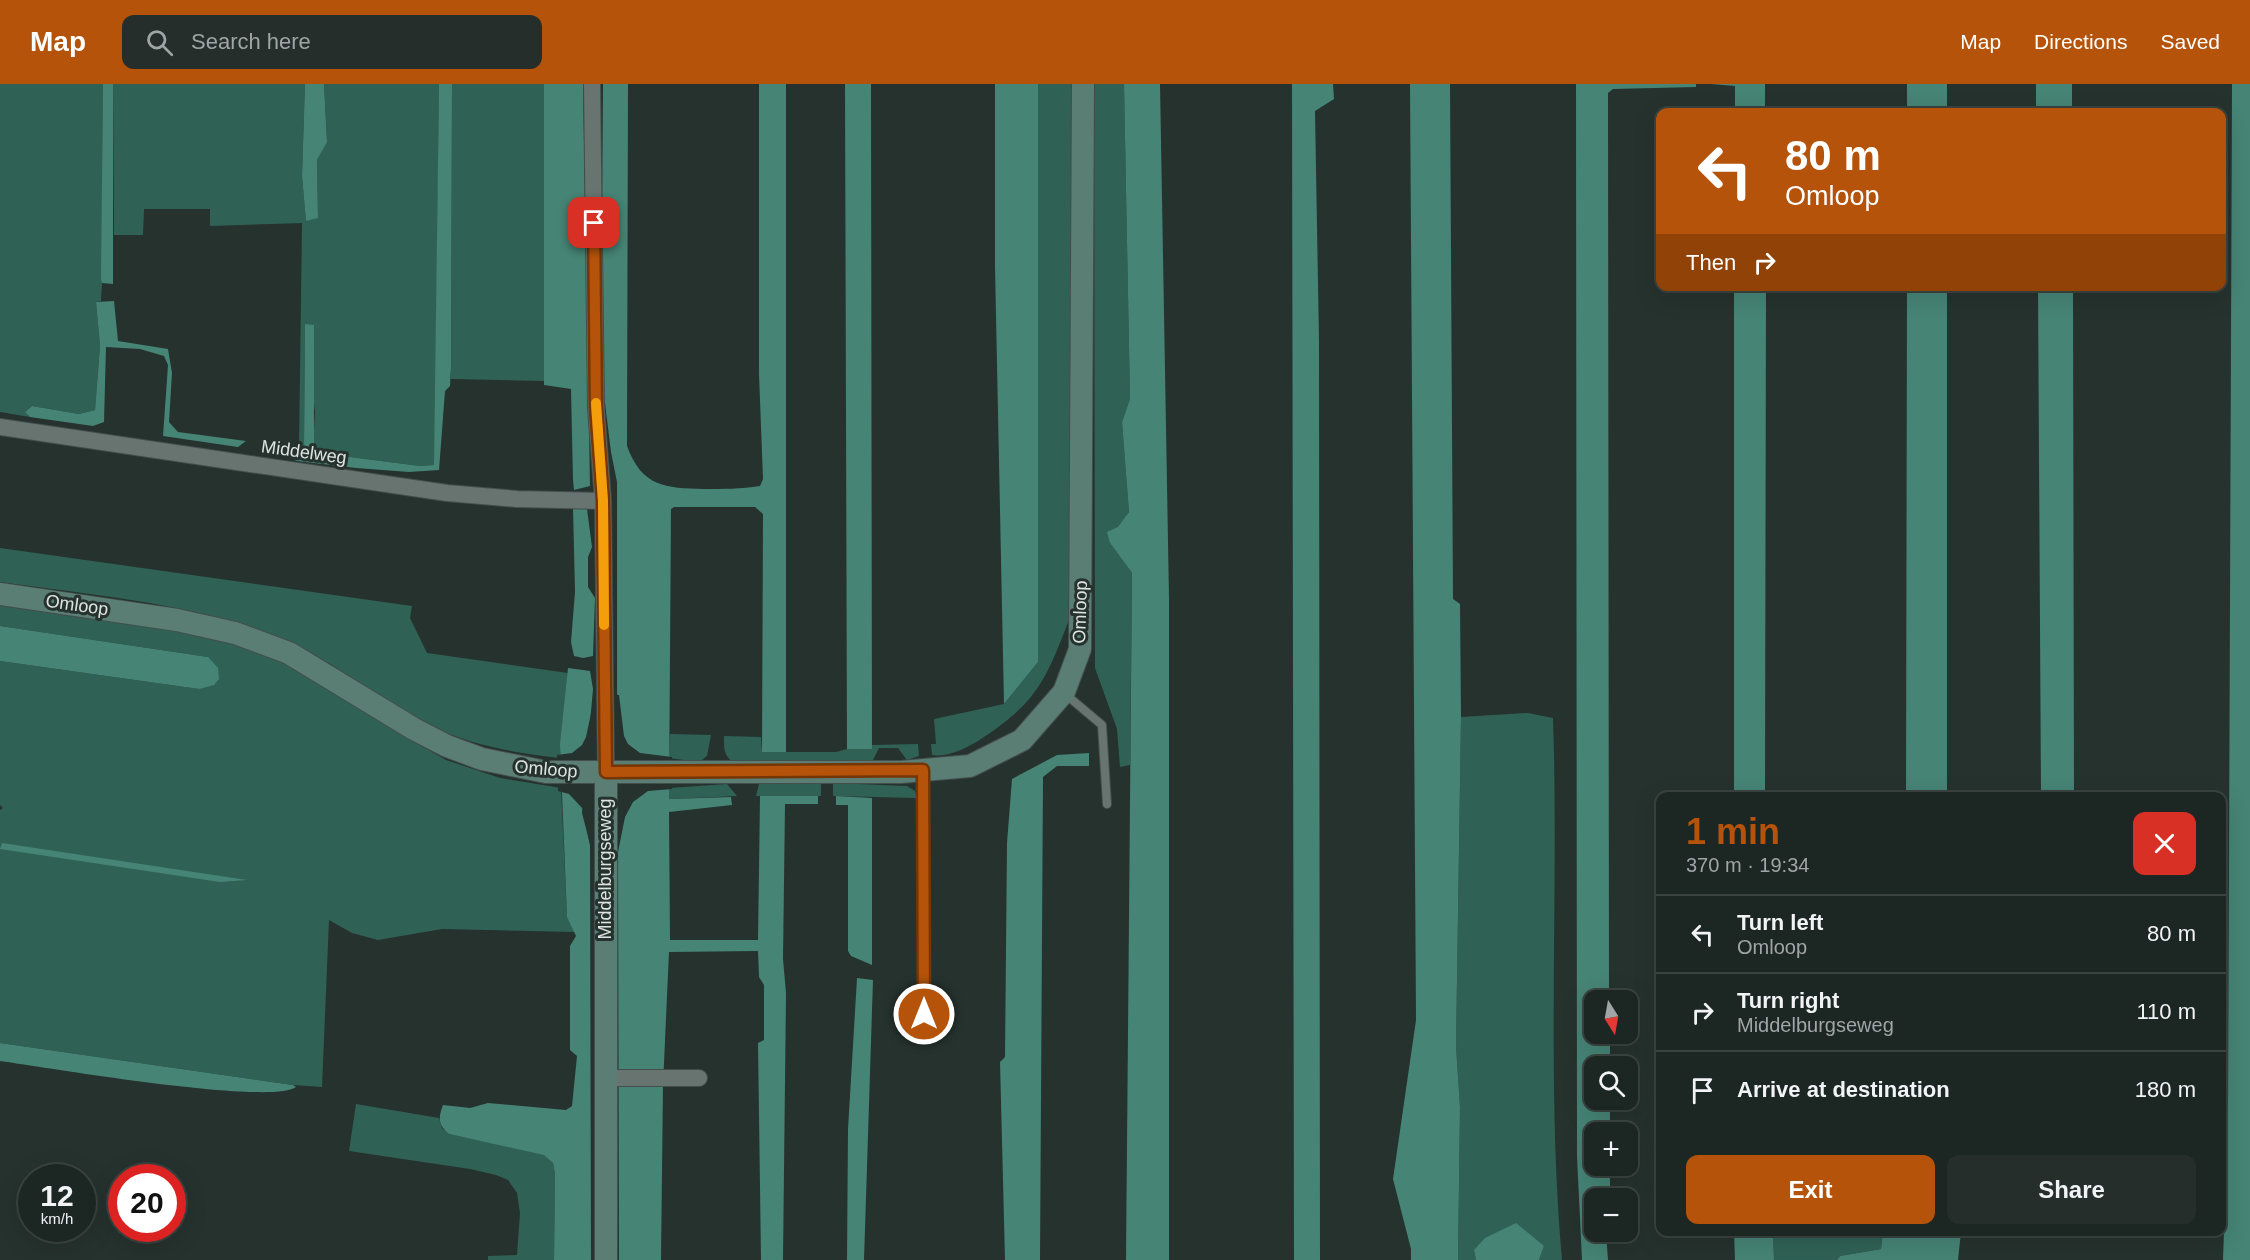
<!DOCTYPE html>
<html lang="en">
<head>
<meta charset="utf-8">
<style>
  :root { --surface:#1c2622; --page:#252e2a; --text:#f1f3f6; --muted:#a0a5a5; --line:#3a4340; --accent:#b45309 }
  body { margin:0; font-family:Helvetica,sans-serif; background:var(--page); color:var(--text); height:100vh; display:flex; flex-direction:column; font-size:22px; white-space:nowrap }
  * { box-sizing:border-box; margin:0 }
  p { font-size:20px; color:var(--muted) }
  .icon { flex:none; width:33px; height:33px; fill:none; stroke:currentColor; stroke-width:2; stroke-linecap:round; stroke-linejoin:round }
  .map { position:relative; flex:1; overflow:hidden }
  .details { position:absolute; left:1656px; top:708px; width:570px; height:444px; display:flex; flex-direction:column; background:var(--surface); border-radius:12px; box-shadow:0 6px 24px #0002,0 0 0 2px var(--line) }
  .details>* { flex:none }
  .guide { position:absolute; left:1656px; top:24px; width:570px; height:183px; border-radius:12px; box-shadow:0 6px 24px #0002,0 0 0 2px var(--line); background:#b45309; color:#fff; overflow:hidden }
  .needle { width:39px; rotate:169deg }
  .controls { position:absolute; left:1584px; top:906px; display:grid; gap:12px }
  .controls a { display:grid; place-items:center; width:54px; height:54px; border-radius:12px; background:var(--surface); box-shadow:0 6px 24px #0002,0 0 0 2px var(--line); font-size:30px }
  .speed { position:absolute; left:18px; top:1080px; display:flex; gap:12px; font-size:30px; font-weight:700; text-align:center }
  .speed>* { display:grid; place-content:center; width:78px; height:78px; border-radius:50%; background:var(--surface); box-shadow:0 6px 24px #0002,0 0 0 2px var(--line); line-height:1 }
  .speed small { font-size:15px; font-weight:400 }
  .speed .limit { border:9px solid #d22; background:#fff; color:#111 }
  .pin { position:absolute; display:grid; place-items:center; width:51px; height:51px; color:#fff; margin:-26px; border-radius:12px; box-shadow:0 3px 9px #0006 }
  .me { position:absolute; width:66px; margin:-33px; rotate:0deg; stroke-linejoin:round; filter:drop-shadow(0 0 4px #0008) }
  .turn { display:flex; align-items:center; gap:21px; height:126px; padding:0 30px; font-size:27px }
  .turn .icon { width:78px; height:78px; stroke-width:2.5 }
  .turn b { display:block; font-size:42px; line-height:51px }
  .then { display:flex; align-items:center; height:57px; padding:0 30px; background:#0003; gap:12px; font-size:22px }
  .round { display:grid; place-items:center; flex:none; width:63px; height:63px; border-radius:12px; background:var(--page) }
  .head { display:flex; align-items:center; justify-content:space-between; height:102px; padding:0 30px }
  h1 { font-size:36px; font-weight:700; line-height:45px; color:var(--accent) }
  .cta { display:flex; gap:12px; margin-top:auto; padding:12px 30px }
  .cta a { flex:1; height:69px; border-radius:12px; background:var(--accent); color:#fff; font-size:24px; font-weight:700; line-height:69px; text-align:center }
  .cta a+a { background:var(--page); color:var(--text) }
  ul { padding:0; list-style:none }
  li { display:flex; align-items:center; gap:18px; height:78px; padding:0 30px; border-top:2px solid var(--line) }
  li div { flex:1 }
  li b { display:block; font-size:22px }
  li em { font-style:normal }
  header { display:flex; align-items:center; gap:36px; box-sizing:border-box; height:84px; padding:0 30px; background:var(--accent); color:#fff }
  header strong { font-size:28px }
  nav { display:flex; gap:33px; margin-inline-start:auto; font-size:21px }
  .search { width:420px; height:54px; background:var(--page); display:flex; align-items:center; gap:15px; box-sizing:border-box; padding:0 21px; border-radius:12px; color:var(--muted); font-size:22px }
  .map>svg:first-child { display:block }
  .green { fill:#306155 }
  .water { fill:#468475 }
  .pier { fill:#26322e }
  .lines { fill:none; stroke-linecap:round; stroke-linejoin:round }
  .lane-casing { stroke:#444e4c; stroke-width:10 }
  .street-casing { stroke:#444e4c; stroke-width:18 }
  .secondary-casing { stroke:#444e4c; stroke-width:24 }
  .lane { stroke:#677470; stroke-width:8 }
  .street { stroke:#677470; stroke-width:16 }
  .secondary { stroke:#5a7d74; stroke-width:22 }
  .route-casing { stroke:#753606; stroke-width:15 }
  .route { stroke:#b45309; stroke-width:10 }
  .slow { stroke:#f59e0b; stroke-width:10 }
  .labels { text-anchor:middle; stroke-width:6; stroke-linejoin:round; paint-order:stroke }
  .street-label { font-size:18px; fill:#dce3e1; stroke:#26322e }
</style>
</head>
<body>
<header>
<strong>Map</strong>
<div class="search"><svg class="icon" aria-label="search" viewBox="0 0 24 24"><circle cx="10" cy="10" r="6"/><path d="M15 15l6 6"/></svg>Search here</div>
<nav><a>Map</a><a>Directions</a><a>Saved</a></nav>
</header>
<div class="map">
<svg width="2250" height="1176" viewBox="0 0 2250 1176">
  <rect width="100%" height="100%" fill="#26322e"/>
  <path class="green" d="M0,0H103L102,199L101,217L96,218L100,262L95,326L79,330L32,322L25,328L30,333L0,328Z
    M113,0H305L302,92L306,137L318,133L317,76L327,57L324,0H439L435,381L420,382L319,369L313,363L315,328L305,241L304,365L299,364L302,139L210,142V125H144L143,151H114Z
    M452,0H544V297L451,295Z
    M1038,0H1072L1071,531C1047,592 1040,616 984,653C971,662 949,674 932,671L931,660H936L934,635L1004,620L1038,578Z
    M1094,0H1124L1130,315L1122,338L1129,428L1110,459L1132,489L1130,681L1120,683L1117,645L1095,584Z
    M0,464L412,522L410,534L427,569L568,589L560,674C516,669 474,662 433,643C384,620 342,582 292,560C201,519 98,512 0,498Z
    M0,519L213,552L259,567L325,599L389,643L446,676L500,694L561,704L567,833L576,848L442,845L378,856L352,849L329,836L322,1003L293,1001L0,959V726L3,724L0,721V577L199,605L208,573L0,542Z
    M1528,629L1553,634C1559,814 1546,996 1562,1176H1539L1544,1162L1474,1166L1476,1176H1458L1460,1023L1456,962L1461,633Z
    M670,650L711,651L707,672L699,678L669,674Z
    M724,652L761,653L762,668H836L847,665H872V661L918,660L919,672L907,676L898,664H879L872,678L735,679C723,672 724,664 724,652Z
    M833,699L907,702L915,707L919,719L915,714L833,712Z
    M727,700L737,712L669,715V704Z
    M759,700H821V712H756Z
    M356,1020L439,1034L442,1044L449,1050L544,1070L553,1079L555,1090L554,1176H488V1172L517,1171L520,1129L517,1109L508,1096L496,1091L470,1085L349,1067Z
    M1773,1148H1883L1881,1165L1840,1172L1837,1176H1774Z"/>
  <path class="water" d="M103,0H113V200L102,199L101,194Z
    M305,0H324L327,58L317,76L318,134L306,137L302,92Z
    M439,0H452L451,284L450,302L445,307L439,386L409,388L356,384L297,377L279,369L280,362L304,365L305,240L314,241V363L319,369L420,382L434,381Z
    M544,0H583L590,402L574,406L573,396L571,305L544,301Z
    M603,0H628L627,362C642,403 665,404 704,405C723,405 741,405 760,402L763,395L759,290V0H786V668H762L763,430L755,423H674L671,425L669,715L731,713L732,721L669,728L670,856H758L760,712H818V720H785L783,875L786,909L783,1176H761L758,959L764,956V901L759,893L758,867L669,868L663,1001L661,1176H619L618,758L627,725L623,655L617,609V398L611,368L601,287Z
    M845,0H871L872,665H847Z
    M995,0H1038V578L1004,620L995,183Z
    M1124,0H1160L1169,514V1176H1126L1132,489L1110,459L1107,448L1118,443L1129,428L1122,338L1130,315Z
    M1292,0H1333L1334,15L1315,27L1319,257L1320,1176H1294Z
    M1410,0H1450L1453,515L1460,520L1461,633L1456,962L1460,1023L1458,1176H1411V1165L1393,1095L1416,936Z
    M1576,0H1696V3L1613,5L1608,9L1609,916H1594V950H1610V982H1594V1016H1610V1048H1594V1082H1610V1107L1606,1114H1594V1148H1606L1608,1176H1582L1577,1073Z
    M1711,0H1765V28H1735V2Z
    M1907,0H1947V28H1907Z
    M2036,0H2072V28H2036Z
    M2232,0H2250V1176H2223L2228,1034Z
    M1734,203H1766L1765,712H1734Z
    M1907,203H1947V712H1906Z
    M2038,203H2073L2074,712H2041Z
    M114,217L118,257L168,265L172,289L169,338L178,348L246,357L238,363L163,352L168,281L164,272L140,265L106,263L104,338L93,342L30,333L25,328L32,322L79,330L95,326L100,262L96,218Z
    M573,423L587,425L592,463L588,473V503L595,514L593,572L583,574L574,572L571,558L575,508Z
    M0,542L208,573L218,584L219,595L214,601L199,605L0,577Z
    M568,584L590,587L593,605L582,729L590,760L591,1176H554L555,1090L553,1079L544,1071L449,1050C438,1041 438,1034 443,1021L470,1024L488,1019L566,1026L572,1022L577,972L570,966V862L576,852L567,833L560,660Z
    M1089,669V682H1057L1043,693L1040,1176H1005L1000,978L1005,973L1007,759L1012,695L1057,671Z
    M836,712L872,714V881L851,872L848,867V721H836Z
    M2,759L247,796L220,798L0,765Z
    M857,894L873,896L864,1176H847L848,1045Z
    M0,959L293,1001L296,1003C271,1022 44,983 0,977Z
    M1516,1139L1544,1162L1539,1176H1476L1474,1166L1485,1154Z
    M1734,1148H1773L1774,1176H1735Z
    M1883,1148H1961L1958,1176H1837L1840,1172L1881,1165Z"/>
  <path class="pier" d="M595,611L585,729L593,759L592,772L583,725L569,710L558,707L557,671L572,669L582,661L586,653Z
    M615,611H619L624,652L628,660L640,669L672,673V705L648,707L633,718L625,733L617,773H615V757L624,725L623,660Z"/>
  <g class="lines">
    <defs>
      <path id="lane" d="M1064,609L1102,641L1107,720
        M923,687L924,952"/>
      <path id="street" d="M592,0L596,324L603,417L606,688
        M0,343L447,409L517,415L603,417
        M606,994H699"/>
      <path id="secondary" d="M0,510L177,536L235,549L289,569L414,645L447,662L482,675L546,688H901L970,682L1022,656L1064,608L1080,565L1083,0
        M606,1176V688"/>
    </defs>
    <use href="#lane" class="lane-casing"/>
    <use href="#street" class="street-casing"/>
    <use href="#secondary" class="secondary-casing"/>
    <use href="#lane" class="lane"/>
    <use href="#street" class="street"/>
    <use href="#secondary" class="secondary"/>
  </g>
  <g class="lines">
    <defs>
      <path id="route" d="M594,139L596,324L603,417L606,688L923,686L924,930"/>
    </defs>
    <use href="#route" class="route-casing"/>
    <use href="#route" class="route"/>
    <path class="slow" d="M596,319L603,417L604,541"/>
  </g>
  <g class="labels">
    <g class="street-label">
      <text transform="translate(304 368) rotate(8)" y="6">Middelweg</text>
      <text transform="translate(77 521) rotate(8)" y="6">Omloop</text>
      <text transform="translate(1080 528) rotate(-88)" y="6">Omloop</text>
      <text transform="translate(546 685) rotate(5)" y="6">Omloop</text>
      <text transform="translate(605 785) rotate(-90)" y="6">Middelburgseweg</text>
    </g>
  </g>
</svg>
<div class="controls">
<a><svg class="needle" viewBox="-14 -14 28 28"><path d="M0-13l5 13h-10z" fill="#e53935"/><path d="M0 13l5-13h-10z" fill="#a0a5a5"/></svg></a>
<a><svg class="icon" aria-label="search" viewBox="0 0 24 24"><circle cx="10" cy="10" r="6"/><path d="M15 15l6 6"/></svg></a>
<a>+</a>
<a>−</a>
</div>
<div class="speed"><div>12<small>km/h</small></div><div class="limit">20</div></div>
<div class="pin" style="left:594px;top:139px;background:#d93025"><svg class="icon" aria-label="arrive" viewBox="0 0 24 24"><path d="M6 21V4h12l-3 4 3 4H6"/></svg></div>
<svg class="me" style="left:924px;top:930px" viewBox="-20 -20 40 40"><circle r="17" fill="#b45309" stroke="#fff" stroke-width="3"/><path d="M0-11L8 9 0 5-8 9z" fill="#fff"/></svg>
<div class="guide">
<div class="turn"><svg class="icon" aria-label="left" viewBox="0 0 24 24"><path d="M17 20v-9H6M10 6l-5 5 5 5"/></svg><div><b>80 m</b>Omloop</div></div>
<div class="then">Then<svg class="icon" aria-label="right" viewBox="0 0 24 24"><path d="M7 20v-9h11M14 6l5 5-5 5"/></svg></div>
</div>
<section class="details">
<div class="head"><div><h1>1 min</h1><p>370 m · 19:34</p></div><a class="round" style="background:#d93025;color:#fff"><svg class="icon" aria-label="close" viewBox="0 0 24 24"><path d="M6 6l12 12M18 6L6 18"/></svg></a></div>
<ul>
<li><svg class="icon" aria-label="left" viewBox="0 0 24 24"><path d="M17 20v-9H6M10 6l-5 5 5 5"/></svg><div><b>Turn left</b><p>Omloop</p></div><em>80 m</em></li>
<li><svg class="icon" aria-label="right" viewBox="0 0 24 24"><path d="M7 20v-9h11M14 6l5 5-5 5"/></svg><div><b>Turn right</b><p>Middelburgseweg</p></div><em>110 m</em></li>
<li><svg class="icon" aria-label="arrive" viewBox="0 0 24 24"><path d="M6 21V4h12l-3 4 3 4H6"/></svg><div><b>Arrive at destination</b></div><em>180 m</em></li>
</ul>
<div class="cta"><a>Exit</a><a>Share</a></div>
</section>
</div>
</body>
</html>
